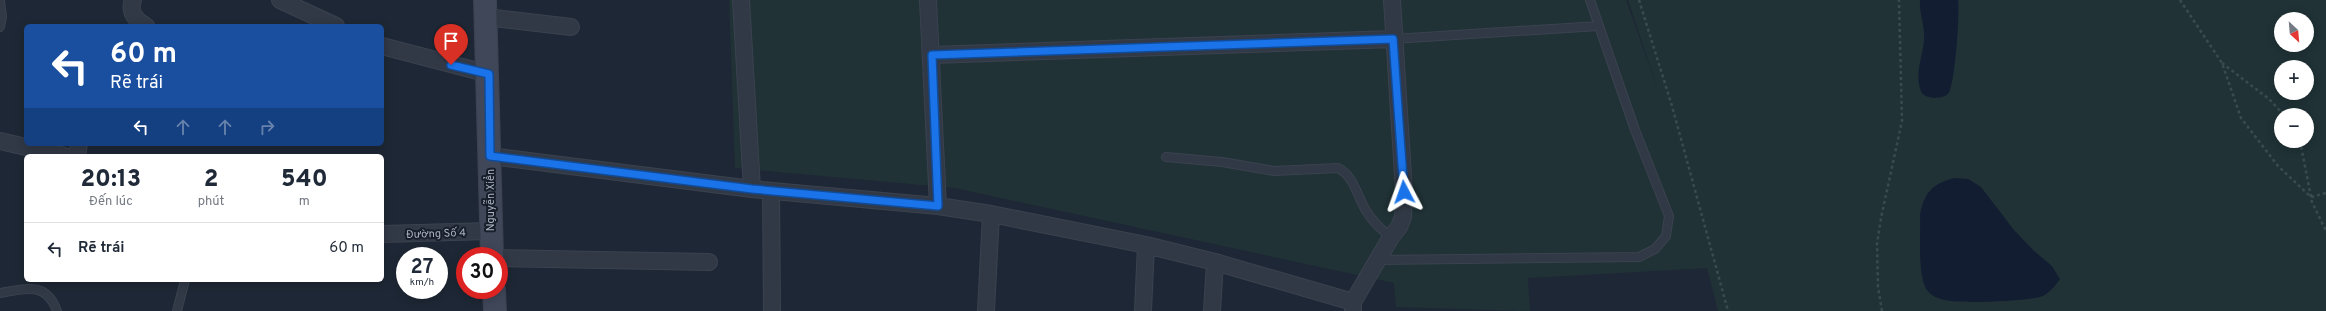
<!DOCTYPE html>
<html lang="vi">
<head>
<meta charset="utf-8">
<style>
  :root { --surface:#fff; --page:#f6f6f7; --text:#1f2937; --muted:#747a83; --line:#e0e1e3 }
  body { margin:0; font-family:Overpass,sans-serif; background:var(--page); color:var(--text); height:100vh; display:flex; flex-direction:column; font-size:15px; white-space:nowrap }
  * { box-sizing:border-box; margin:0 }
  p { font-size:13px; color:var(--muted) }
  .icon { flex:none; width:22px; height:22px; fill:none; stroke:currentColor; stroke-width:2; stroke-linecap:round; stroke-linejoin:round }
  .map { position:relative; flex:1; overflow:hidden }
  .sheet { position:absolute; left:24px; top:154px; width:360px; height:128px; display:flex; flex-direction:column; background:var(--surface); border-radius:6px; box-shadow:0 2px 10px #0003 }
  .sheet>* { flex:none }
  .hud { position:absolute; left:24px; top:24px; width:360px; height:122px; border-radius:6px; box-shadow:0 2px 10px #0003; background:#1a4fa0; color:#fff; overflow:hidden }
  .needle { width:26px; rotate:154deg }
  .buttons { position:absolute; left:2274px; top:12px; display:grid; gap:8px }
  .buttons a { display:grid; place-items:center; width:40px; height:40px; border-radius:50%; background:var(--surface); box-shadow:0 2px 10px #0003; font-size:20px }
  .speed { position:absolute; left:396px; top:247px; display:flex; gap:8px; font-size:20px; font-weight:700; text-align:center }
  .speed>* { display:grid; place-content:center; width:52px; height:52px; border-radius:50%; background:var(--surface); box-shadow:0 2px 10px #0003; line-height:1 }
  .speed small { font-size:10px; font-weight:400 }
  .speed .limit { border:6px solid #d22; background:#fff; color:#111 }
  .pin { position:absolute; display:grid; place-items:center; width:34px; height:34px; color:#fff; margin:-41px -17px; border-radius:50% 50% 50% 0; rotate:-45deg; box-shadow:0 0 4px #0007 }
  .pin .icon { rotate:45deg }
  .me { position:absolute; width:44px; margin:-22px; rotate:356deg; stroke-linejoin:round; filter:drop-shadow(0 0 3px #0008) }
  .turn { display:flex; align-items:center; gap:14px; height:84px; padding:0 20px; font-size:18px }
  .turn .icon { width:52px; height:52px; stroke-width:2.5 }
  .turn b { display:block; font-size:28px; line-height:34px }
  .lanes { display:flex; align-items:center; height:38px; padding:0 20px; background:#0003; justify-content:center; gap:20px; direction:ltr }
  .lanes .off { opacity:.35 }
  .eta { display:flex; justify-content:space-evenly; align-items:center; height:68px; text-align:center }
  .eta b { font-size:24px; font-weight:800; line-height:28px }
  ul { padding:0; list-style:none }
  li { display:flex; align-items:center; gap:12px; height:52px; padding:0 20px; border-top:1px solid var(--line) }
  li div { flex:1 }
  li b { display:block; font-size:15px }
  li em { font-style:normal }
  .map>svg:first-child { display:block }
  .green { fill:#203236; fill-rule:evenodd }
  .water { fill:#121d32 }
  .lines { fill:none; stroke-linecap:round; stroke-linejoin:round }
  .service-casing { stroke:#3b424f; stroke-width:10 }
  .minor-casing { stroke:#3b424f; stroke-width:18 }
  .secondary-casing { stroke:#3b424f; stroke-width:24 }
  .path { stroke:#384c4f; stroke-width:2.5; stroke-dasharray:3 3; stroke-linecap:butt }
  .service { stroke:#313946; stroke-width:8 }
  .minor { stroke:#313946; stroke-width:16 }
  .secondary { stroke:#3f4759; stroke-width:22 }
  .route-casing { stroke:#114b97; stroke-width:10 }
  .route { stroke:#1a73e8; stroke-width:7 }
  .labels { text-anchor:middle; stroke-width:4; stroke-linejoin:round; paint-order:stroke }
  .street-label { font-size:11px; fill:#abb3c3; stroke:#171e2a }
</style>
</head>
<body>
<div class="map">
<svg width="2326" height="311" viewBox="0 0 2326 311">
  <rect width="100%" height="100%" fill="#1e2735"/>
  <path class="green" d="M729,0H1626L1659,93L1628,0H2326V311H1718L1707,268L1528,278L1530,311L1396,307L1394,283L955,188L735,168ZM2281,19H2307V45H2281ZM2281,67H2307V93H2281ZM2281,115H2307V141H2281Z"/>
  <path class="water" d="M1920,0H1958C1960,12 1955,86 1948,94C1945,97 1938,98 1933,98C1928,97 1923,96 1921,91C1914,75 1923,56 1924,39C1925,26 1919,13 1920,0Z
    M1954,178L1968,179L1981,187L2014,230L2034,251L2052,266L2060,279C2055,286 2049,294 2040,297C2025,301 1960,304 1945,300C1939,299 1931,296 1927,290C1917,276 1921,233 1920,215C1924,192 1933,184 1954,178Z"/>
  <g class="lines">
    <defs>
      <path id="service" d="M0,1L2,17L0,27
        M1393,39L1599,26
        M1166,157L1222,162L1274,171L1338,168C1353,175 1357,195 1365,209C1372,221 1380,229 1391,237
        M1378,260L1639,257L1655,249L1666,236L1669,216L1635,130L1590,0
        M0,293C26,289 46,281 57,311
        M177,311L185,280"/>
      <path id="minor" d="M133,0C128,12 137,21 146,26
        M280,0L336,26
        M741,0L752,189
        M928,0L938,206
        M486,17L571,27
        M382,46L489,74
        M932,55L1393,39
        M0,141L65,156
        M77,156L79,144
        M490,156L752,189L938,206L991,214L1146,245L1215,262L1353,302V311
        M771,191L772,311
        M382,234L490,231
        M499,258L709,262
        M1353,302L1391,237L1399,227L1403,217L1404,192L1392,0
        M986,311L991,214
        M1143,311L1146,245
        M1212,311L1215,262"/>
      <path id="secondary" d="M485,0L492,256
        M494,290L495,311"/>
    </defs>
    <use href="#service" class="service-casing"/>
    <use href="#minor" class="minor-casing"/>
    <use href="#secondary" class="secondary-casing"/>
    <path class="path" d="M1639,0L1672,106L1728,311
      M2180,0L2222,63L2241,118L2278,166L2311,197L2326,193
      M2222,63L2269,99L2284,115
      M2300,141L2312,202L2326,231
      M1882,311L1878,287L1877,244L1881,218L1902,121L1899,0"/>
    <use href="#service" class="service"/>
    <use href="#minor" class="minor"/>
    <use href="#secondary" class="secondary"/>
  </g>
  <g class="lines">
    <defs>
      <path id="route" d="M451,65L489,74L490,156L752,189L938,206L932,55L1393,39L1404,192"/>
    </defs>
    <use href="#route" class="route-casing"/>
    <use href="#route" class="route"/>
  </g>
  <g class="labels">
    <g class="street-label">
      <text transform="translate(490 200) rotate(-90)" y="4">Nguyễn Xiển</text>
      <text transform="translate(436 233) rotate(-2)" y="4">Đường Số 4</text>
    </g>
  </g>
</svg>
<div class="buttons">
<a><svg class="needle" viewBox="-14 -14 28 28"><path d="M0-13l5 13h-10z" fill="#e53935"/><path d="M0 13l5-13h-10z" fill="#747a83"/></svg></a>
<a>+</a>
<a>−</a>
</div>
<div class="speed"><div>27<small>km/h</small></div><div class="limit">30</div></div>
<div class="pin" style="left:451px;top:65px;background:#d93025"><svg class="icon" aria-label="arrive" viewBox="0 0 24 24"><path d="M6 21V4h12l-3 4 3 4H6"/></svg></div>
<svg class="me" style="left:1404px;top:192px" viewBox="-20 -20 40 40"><path d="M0-17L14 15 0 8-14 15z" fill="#1a73e8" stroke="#fff" stroke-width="4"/></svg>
<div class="hud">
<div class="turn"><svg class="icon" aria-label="left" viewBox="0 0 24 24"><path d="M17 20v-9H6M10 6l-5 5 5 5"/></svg><div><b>60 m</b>Rẽ trái</div></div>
<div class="lanes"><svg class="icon" aria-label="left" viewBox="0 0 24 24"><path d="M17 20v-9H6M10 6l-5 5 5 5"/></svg><svg class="icon off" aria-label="ahead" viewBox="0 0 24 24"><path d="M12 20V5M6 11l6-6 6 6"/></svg><svg class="icon off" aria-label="ahead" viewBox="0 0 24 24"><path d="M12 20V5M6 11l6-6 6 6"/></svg><svg class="icon off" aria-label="right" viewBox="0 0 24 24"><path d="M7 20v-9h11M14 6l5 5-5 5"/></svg></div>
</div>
<section class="sheet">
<div class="eta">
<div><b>20:13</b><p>Đến lúc</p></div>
<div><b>2</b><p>phút</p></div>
<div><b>540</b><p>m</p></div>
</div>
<ul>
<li><svg class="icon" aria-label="left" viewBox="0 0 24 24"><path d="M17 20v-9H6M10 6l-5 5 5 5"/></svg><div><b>Rẽ trái</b></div><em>60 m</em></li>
</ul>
</section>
</div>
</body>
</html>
